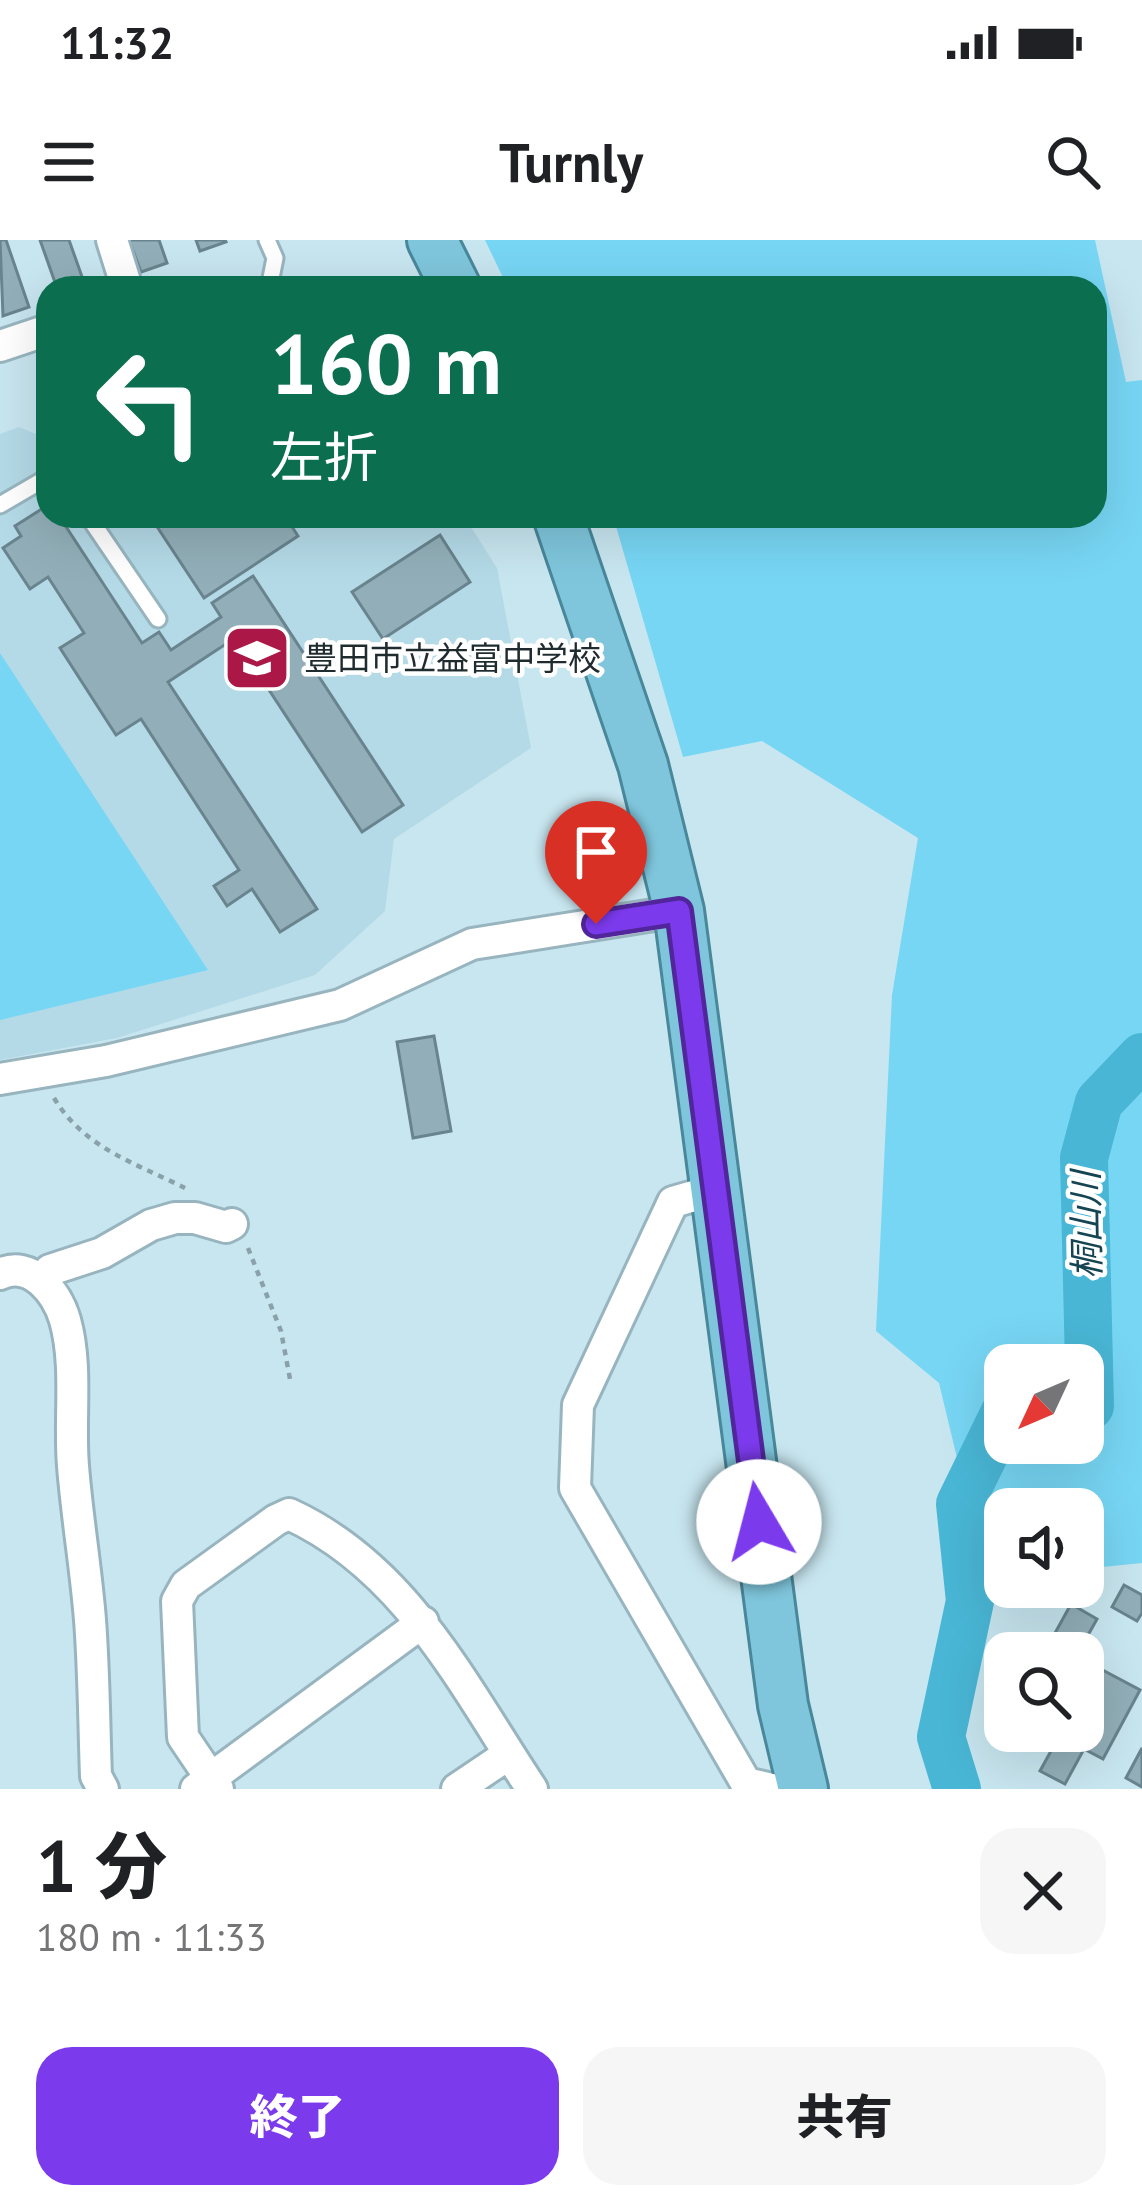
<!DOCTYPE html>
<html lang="ja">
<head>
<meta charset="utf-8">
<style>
  :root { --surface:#fff; --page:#f6f6f6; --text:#202124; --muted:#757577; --accent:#7c3aed }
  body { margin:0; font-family:"PT Sans","Noto Sans JP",sans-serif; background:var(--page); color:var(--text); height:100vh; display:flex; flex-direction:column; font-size:45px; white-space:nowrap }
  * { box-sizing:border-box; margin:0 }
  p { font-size:39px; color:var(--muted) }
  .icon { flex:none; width:66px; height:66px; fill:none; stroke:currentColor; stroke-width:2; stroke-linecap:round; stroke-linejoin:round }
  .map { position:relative; height:1549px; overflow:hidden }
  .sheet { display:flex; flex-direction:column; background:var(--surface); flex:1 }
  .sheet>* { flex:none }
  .hud { position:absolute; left:36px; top:36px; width:1071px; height:252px; border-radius:36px; box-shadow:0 12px 48px #0002; background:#0b6e4f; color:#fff; overflow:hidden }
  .needle { width:78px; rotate:226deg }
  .fabs { position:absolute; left:984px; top:1104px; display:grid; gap:24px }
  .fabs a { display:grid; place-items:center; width:120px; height:120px; border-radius:24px; background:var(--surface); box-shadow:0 12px 48px #0002; font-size:60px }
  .pin { position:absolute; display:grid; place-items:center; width:102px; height:102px; color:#fff; margin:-123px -51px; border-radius:50% 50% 50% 0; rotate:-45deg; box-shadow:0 0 12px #0007 }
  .pin .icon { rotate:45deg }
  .me { position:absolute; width:132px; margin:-66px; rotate:352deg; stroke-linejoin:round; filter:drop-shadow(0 0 9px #0008) }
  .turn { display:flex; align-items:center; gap:42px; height:252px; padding:0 36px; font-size:54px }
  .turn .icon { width:156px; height:156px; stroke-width:2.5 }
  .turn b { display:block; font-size:84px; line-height:102px }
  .round { display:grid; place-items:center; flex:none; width:126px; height:126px; border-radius:36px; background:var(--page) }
  .head { display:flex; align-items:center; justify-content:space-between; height:204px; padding:0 36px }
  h1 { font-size:72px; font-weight:800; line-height:90px }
  .cta { display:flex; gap:24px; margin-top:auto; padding:24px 36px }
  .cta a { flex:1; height:138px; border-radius:36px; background:var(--accent); color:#fff; font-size:48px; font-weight:800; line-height:138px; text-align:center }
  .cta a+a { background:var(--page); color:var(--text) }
  .status { display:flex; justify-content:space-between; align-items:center; height:84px; padding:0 60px; background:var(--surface); direction:ltr }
  .status svg { height:33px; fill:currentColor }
  header { display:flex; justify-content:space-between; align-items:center; height:156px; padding:0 36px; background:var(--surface); font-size:54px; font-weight:800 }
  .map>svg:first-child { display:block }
  .built { fill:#b4dae7 }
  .green { fill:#77d6f4; fill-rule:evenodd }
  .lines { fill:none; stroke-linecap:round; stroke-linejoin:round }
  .river { stroke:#49b6d5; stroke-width:48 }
  .building { fill:#92afb9; stroke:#69848e; stroke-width:3 }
  .service-casing { stroke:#98b5bf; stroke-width:21 }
  .minor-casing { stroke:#98b5bf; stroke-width:36 }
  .trunk-casing { stroke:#49879a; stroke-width:54 }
  .path { stroke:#8aa1a9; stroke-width:4.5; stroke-dasharray:6 6; stroke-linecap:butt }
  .service { stroke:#fff; stroke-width:15 }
  .minor { stroke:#fff; stroke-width:30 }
  .trunk { stroke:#7fc6dc; stroke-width:48 }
  .route-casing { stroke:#51269a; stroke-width:30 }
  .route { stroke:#7c3aed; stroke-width:21 }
  .labels { text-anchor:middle; stroke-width:9; stroke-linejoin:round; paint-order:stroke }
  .poi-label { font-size:33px; fill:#1f2b2f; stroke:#fff; text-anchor:start }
  .water-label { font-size:36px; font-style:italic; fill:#154452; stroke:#fff }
</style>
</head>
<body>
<div class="status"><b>11:32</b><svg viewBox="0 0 49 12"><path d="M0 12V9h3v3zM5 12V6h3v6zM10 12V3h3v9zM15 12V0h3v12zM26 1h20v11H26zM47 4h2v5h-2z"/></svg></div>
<header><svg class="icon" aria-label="menu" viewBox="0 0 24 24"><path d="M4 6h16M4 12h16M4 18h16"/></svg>Turnly<svg class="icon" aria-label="search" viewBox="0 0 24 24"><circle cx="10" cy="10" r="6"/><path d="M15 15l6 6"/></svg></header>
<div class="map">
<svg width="1142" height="1549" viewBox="0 0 1142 1549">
  <rect width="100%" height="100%" fill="#c8e6f0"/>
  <path class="built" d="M19,187L48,199V276H464L497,328L531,508L394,599L385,671L315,735L117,798L0,820V194Z"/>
  <path class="green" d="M485,0H1095L1126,142L1142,140V1323L1083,1329V1269H1005V1337L986,1339L939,1143L876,1091L892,755L918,598L762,501L683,517L613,276H1095V48H508ZM1005,1125H1083V1203H1005Z
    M0,413L208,730L0,780Z"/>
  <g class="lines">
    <path class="river" d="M1083,1166H1090L1084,918L1099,862L1142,817
      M957,1549L941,1497L970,1361L960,1264L1005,1172"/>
  </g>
  <path class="building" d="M0,0H6L29,67L3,76Z
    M40,0H69L86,48H57Z
    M129,0H159L167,23L141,32Z
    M196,0H225L226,2L200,11Z
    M48,265V276H59L142,403L159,392L171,410L221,377L212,363L253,336L403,565L362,592L235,398L168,442L317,669L280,692L252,649L227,666L214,646L239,630L141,479L116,495L60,408L84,393L48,337L30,349L3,308L21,296L15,286Z
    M150,276H285L298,296L204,358Z
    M440,295L470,342L383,399L352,352Z
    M434,796L451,891L413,898L397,802Z
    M1124,1345L1142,1355V1373L1137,1381L1112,1367Z
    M1071,1364L1097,1379L1078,1413H1044Z
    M1095,1426L1140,1450L1103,1519L1084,1509L1065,1544L1040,1531L1062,1491H1083V1450Z
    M1142,1508V1547L1126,1538Z"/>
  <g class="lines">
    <defs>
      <path id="service" d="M267,0L275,18L269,48
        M0,265L48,237
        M88,276L158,379"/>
      <path id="minor" d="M112,0L127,48
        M0,106L48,90
        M0,839L106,821L340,765L472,704L679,671
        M718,949L673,962L578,1165L575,1248L746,1543L772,1549
        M0,1034C31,1019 57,1053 65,1080C78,1126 69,1178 73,1226C77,1277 86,1329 90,1380C94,1432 94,1484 96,1536L103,1549
        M43,1041L50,1030L102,1013L151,985L175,978H195L226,987L232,984
        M196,1549L423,1382
        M218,1549L183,1497L177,1361L186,1345L276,1280L289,1274C407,1328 464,1447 532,1549
        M457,1549L509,1514"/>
      <path id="trunk" d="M432,0L456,48
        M558,276L643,525L679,671L783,1465L803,1549"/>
    </defs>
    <use href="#service" class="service-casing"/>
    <use href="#minor" class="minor-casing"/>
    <use href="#trunk" class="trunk-casing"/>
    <path class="path" d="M54,858C84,908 135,923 185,948
      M248,1008L281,1091L290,1139"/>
    <use href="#service" class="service"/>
    <use href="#minor" class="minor"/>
    <use href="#trunk" class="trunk"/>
  </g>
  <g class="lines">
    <defs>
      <path id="route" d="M596,684L679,671L759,1282"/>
    </defs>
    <use href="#route" class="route-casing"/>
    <use href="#route" class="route"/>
  </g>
  <defs>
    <symbol id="school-square" viewBox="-11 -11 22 22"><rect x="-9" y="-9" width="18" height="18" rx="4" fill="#ab1746" stroke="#fff"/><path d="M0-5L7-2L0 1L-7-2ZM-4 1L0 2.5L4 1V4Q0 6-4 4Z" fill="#fff"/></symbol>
  </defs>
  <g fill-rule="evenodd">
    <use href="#school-square" x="219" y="380" width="76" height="76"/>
  </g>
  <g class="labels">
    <g class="poi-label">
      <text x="304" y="430">豊田市立益富中学校</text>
    </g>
    <g class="water-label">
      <text transform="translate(1086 985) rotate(-91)" y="13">桐山川</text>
    </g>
  </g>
</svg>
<div class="fabs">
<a><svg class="needle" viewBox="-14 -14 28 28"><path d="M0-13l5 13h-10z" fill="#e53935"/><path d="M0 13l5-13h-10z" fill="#757577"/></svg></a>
<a><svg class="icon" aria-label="sound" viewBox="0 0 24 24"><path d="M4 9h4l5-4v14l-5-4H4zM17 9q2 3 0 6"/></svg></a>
<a><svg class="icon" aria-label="search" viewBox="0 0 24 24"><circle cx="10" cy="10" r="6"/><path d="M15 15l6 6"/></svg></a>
</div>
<div class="pin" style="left:596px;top:684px;background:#d93025"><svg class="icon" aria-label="arrive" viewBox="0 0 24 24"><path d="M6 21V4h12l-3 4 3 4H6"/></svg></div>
<svg class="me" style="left:759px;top:1282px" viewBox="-20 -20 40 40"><circle r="19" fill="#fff"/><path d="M0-13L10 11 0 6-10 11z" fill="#7c3aed"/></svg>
<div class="hud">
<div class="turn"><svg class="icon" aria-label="left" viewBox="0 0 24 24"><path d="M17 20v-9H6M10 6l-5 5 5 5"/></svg><div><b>160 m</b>左折</div></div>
</div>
</div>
<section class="sheet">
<div class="head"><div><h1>1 分</h1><p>180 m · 11:33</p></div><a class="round"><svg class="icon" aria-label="close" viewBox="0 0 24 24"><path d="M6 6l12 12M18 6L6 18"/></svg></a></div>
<div class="cta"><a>終了</a><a>共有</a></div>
</section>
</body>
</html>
